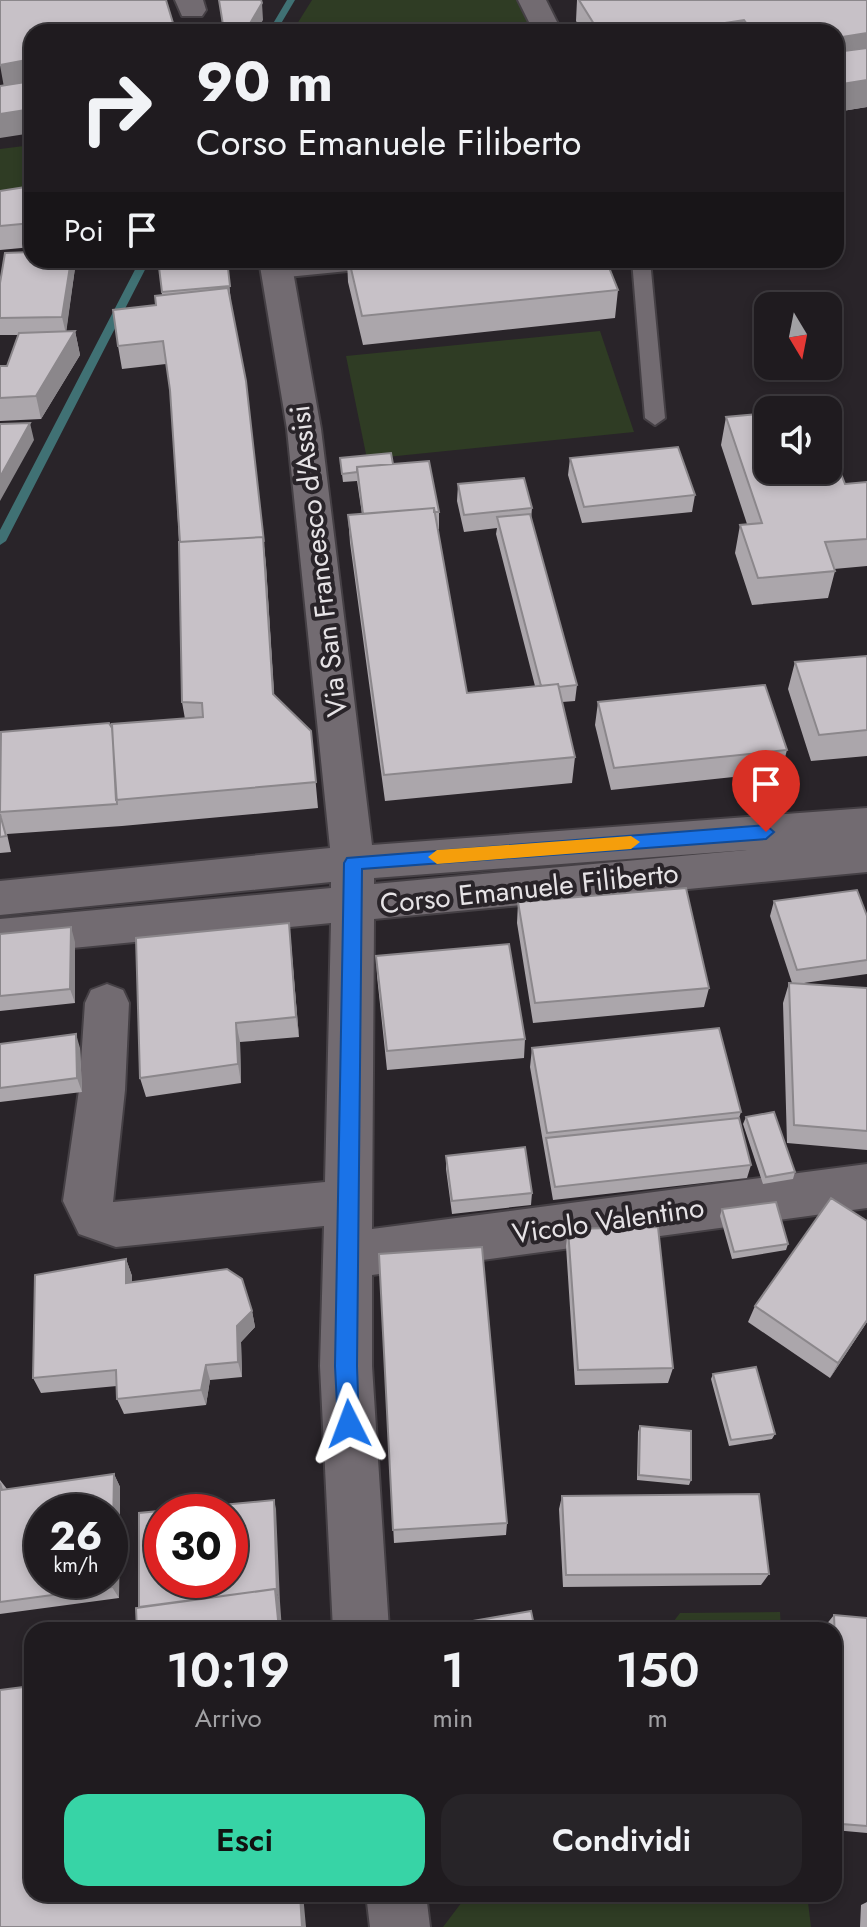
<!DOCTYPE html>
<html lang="it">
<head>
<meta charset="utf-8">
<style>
  :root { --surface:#1f1b1f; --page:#272428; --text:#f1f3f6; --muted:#a1a1a4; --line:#3c393d; --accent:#37d4a6 }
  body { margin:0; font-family:Jost,sans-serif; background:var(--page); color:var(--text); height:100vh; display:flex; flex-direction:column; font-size:30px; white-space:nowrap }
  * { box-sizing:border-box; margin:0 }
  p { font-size:26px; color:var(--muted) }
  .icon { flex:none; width:44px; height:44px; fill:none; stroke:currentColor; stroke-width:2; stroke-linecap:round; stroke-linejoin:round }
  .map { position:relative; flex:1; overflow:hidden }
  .drawer { position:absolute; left:24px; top:1622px; width:818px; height:280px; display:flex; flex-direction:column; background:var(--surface); border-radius:24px; box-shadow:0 4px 12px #0003,0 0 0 2px var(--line) }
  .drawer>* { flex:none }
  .top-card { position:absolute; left:24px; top:24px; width:820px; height:244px; border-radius:24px; box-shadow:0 4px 12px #0003,0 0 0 2px var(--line); background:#1f1b1f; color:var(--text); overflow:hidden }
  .needle { width:52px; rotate:170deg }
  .tools { position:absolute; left:754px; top:292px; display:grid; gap:16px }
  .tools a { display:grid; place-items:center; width:88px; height:88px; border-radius:16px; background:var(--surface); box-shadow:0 4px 12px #0003,0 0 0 2px var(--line); font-size:40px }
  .speed { position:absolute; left:24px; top:1494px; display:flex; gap:16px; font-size:40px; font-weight:700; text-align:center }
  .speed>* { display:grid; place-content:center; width:104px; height:104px; border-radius:50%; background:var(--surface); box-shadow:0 4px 12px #0003,0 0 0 2px var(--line); line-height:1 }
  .speed small { font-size:20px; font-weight:400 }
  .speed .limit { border:12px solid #d22; background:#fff; color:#111 }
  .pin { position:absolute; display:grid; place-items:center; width:68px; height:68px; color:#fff; margin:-82px -34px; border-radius:50% 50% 50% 0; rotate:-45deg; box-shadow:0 0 8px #0007 }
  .pin .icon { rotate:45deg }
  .me { position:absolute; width:88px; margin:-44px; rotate:357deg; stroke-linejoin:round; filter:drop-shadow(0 0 6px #0008) }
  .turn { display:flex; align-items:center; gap:28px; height:168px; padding:0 40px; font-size:36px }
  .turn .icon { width:104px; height:104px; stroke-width:2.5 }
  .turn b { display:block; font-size:56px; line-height:68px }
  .then { display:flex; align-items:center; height:76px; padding:0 40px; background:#0003; gap:16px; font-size:30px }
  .eta { display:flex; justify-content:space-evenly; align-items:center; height:136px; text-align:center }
  .eta b { font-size:48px; font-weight:600; line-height:56px }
  .primary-button { display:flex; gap:16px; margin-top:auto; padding:16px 40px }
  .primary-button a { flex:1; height:92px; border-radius:24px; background:var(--accent); color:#111; font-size:32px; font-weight:600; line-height:92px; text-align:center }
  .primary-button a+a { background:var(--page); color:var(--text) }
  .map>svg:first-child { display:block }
  .green { fill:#2f3c24 }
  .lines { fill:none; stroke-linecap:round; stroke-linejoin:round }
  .stream { fill:#407174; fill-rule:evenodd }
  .lane-casing { stroke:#454045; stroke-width:4 }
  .street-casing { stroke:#454045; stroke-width:4 }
  .lane { fill:#726b71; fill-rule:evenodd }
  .street { fill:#726b71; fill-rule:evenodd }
  .wall { fill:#aba6ab }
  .shaded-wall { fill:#8b878b }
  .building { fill:#c7c1c7; stroke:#8b878b; stroke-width:2; fill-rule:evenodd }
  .route { fill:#1a73e8; stroke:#114b97; stroke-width:2 }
  .slow { fill:#f59e0b }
  .labels { text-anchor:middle; stroke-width:8; stroke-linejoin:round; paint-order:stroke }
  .street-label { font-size:28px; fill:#e6e3e6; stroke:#292429 }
</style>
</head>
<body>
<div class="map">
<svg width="867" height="1927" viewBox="0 0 867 1927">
  <rect width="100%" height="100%" fill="#292429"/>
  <path class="green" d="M312,0H519L533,32H292Z
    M32,145V201L0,206V149Z
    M600,331L634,432L367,459L346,356Z
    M780,1612L781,1630H667L680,1613Z
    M468,1894H807L811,1927H443Z"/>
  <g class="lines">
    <path class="stream" d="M287,0H295L276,32H268Z
      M140,260H150L6,541L0,545V530Z"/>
    <defs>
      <path id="lane" d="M341,260H407L398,266L277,278L268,272L277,266Z
        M632,260H650L665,418L655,425L645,418Z"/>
      <path id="street" d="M175,0H203L206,10L202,16H182Z
        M518,0H546L562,32H534Z
        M259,260H291L321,429L372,845L867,808V872L374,919L372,1229L867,1164V1208L372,1275V1366L389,1630H333L320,1366L324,1226L116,1247L79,1234L63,1201L79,1090L85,1003L91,990L107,984L123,990L129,1003L125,1090L113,1202L325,1182L331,923L0,955V919L331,888V882L0,915V881L330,848L287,429ZM747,850L374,884V878Z
        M366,1894H426L430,1927H370Z"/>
    </defs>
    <use href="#lane" class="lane-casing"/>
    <use href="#street" class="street-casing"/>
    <use href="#lane" class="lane"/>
    <use href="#street" class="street"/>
  </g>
  <path class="wall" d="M577,0H867V107L836,112V32H583L576,21Z
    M32,186V247L0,250V191Z
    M32,260H74L75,268L66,331H75L80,355L41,419L0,421V366H7L18,335H0V283Z
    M227,260L231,303L246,381L266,565L274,696L311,731L318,808L122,826L7,834L11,852L0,853V779L112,728L185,719L182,702L179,542L171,391L166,364L122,369L118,346L156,305L162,295L159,267Z
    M347,260H606L618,290L615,318L363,345L348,282Z
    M726,417L845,484L867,482V566L834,569L835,571L828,598L752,605L735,553L740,525L747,524L721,445Z
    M340,458L393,464L439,512V529H437L467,693L535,686L496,534L497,528L464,532L457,501L458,484L532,508L531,520L577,685L575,701L562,702L575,757L572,783L385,801L350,543L348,515L362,514L357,481L343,482Z
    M570,458L695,495L692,512L582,523L568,475Z
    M867,656V756L811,761L788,689L795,662Z
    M598,702L787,750L781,772L611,790L595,725Z
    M774,901L867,916V974L797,984L867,988V1150L787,1143L783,1003L789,983H792L770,916Z
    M518,902L709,988L704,1007L533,1023L517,923Z
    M289,923L299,1037L240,1042L241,1083L146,1097L140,1078Z
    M0,934L75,942V1003L0,1011Z
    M376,956L525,1039L524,1058L387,1070L377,976Z
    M0,1044L80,1048L82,1092L0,1102Z
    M532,1048L741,1112L739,1118L751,1165L747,1178L553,1200L530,1067Z
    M746,1117L795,1172L793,1179L763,1184L743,1124Z
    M446,1156L532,1193L531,1205L452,1214L446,1169Z
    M722,1209L788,1244L786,1250L732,1259L720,1216Z
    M867,1221V1322L830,1378L748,1322L755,1306Z
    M568,1229L673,1368L668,1383L575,1385L566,1246Z
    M379,1254L507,1523L506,1535L394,1543Z
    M126,1259L132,1276V1283L252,1311L255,1327L241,1342L242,1377L210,1380L206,1405L124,1414L117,1399V1386L41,1393L33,1378Z
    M713,1374L775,1434L772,1439L729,1446L711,1379Z
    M640,1426L691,1480L689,1485L637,1480L638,1432Z
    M114,1474L120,1487L119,1598L0,1614V1480L7,1489Z
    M562,1496L769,1574L761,1585L563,1587L559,1509Z
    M834,1615L867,1618V1833L834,1830V1630H825V1626Z
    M867,1902V1927H860L861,1905Z"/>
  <path class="shaded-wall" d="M262,3L263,20L256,32H245Z
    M744,20L742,32H666Z
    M173,23L174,32H96Z
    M867,33V55L836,60V38Z
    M32,59V88L5,93L0,65Z
    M867,80V107L836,112V85Z
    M32,109V133L0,138V114Z
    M71,260H74L75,268L66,334L62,317Z
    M75,331L80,355L41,419L36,396Z
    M30,423L34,440L0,501V477Z
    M263,537L266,565L276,721L273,694Z
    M289,923L291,943L299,1037L296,1017Z
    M71,927L75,942V1003L70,989Z
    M236,1023L240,1042L241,1083L238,1064Z
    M76,1034L80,1048L82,1092L77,1078Z
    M126,1259L132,1276V1300L126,1283Z
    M252,1311L255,1327L241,1342L242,1377L238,1362L237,1326Z
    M867,1320V1322L830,1378L838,1363Z
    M206,1365L210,1380L206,1405L201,1390Z
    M114,1474L120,1487L119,1598L112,1587Z
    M274,1500L276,1509L280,1602L277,1594Z
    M275,1589L280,1602L282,1630H279Z
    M300,1894H303L306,1927H302Z"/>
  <path class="building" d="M0,0H166L173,23L96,32H32V59L0,65Z
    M219,0H261L262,3L245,32H224L228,28L223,25Z
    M579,0H867V33L836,38V32H753L744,20L666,32H599Z
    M867,48V80L836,85V52Z
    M32,81V109L0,114V86Z
    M32,186V223L0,226V191Z
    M32,252V260H71L62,317L0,318V283L5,253Z
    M166,260H227L230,286L162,292L159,267L166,266Z
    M349,260H606L618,290L362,316Z
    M228,288L246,381L264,542L263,537L180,542L170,390L163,341L118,346L113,310L156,305L155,296Z
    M75,331L36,396L0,398V366H7L19,333Z
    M768,413V470H828V440L845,484L867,482V539L825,542L835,571L758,578L740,525L762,523L726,417Z
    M30,423L0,477V424Z
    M678,447L695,495L584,507L570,458Z
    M391,453L393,464L357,467V472L342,474L340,458Z
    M429,461L439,512H434V508L363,514L357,467Z
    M524,478L532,508L464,515L458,484Z
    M434,508L467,693L558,684L575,757L384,775L348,515Z
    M530,514L577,685L559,687L558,684L541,686L497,517Z
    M263,537L273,694L311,731L316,782L116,800L112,724L203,717L202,703L182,702L179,542Z
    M867,656V730L819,735L795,662Z
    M765,685L787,750L614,768L598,702Z
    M109,723L112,728L117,804L0,812L1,732Z
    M0,814L1,818L6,836L0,837Z
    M686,888L709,988L535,1003L518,902Z
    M857,890L867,916V960L797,970L774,901Z
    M289,923L296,1017L236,1023L238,1064L140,1078L136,938Z
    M71,927L70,989L0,996V934Z
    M509,944L525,1039L387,1051L376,956Z
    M789,983L867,988V1131L794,1125Z
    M719,1028L741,1112L547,1133L532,1048Z
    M76,1034L77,1078L0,1088V1044Z
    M774,1112L795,1172L766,1177L746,1117Z
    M739,1118L751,1165L555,1187L546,1138Z
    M525,1147L532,1193L452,1201L446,1156Z
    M831,1198L867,1221V1320L838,1363L755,1306Z
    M776,1202L788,1244L734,1252L722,1209Z
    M658,1227L673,1368L578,1370L568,1229Z
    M482,1247L507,1523L393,1530L379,1254Z
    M126,1259V1283L227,1269L242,1279L252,1311L237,1326L238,1362L206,1365L201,1390L117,1399L116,1370L33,1378L35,1275Z
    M756,1367L775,1434L731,1440L713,1374Z
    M640,1426L691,1431V1480L639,1475Z
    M114,1474L112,1587L0,1602V1483L2,1490ZM42,1512H110V1580H42Z
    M759,1494L769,1574L566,1575L562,1496Z
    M274,1500L277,1594L275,1589L139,1607V1513ZM162,1512H230V1580H162Z
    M275,1589L279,1630H137L136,1608Z
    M531,1611L535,1630H421Z
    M834,1615L867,1618V1826L842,1824Z
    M32,1686V1894H300L302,1927H0V1690Z"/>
  <path class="route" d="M766,825L774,832L766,839L362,869L357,1366L359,1424L356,1431L349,1434L341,1431L338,1424L335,1366L344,863L347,858Z"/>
  <path class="slow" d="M631,836L640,842L631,849L437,864L428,857L437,850Z"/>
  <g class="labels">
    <g class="street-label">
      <text transform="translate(318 561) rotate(-97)" y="10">Via San Francesco d'Assisi</text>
      <text transform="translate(529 888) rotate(-6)" y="10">Corso Emanuele Filiberto</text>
      <text transform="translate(608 1220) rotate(-8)" y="10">Vicolo Valentino</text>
    </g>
  </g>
</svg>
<div class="tools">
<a><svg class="needle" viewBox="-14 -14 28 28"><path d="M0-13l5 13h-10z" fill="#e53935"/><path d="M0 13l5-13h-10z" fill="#a1a1a4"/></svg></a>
<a><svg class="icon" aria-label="sound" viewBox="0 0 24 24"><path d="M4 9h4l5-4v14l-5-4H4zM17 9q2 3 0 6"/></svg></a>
</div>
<div class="speed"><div>26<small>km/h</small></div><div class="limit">30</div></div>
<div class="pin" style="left:766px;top:832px;background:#d93025"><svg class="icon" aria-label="arrive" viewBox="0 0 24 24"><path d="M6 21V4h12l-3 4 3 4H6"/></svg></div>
<svg class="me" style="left:349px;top:1424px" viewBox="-20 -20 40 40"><path d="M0-17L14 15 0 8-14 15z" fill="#1a73e8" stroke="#fff" stroke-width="4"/></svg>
<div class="top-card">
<div class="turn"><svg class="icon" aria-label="right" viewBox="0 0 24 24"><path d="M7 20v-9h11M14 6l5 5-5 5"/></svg><div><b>90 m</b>Corso Emanuele Filiberto</div></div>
<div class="then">Poi<svg class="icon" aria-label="arrive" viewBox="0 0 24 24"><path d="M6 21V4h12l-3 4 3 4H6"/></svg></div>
</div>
<section class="drawer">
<div class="eta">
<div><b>10:19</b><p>Arrivo</p></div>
<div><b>1</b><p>min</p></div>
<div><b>150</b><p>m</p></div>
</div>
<div class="primary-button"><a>Esci</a><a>Condividi</a></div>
</section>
</div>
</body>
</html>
